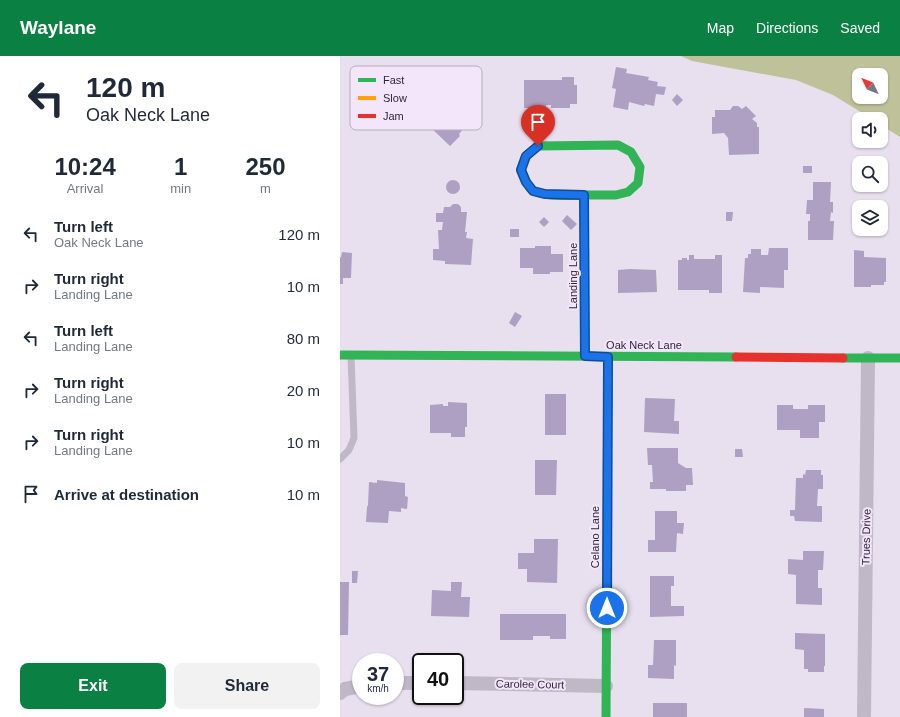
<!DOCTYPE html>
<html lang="en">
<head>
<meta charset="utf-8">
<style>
  :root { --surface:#fff; --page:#f2f2f3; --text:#1f2937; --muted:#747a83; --accent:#0b8043 }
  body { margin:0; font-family:Helvetica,sans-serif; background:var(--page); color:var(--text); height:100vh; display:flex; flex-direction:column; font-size:15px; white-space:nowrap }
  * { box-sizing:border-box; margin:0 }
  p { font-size:13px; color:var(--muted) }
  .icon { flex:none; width:22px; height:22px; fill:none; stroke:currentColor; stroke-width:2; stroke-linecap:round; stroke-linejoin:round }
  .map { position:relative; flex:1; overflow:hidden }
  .details { display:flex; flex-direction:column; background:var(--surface); width:340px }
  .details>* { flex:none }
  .guide { background:#fff; color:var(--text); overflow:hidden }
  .needle { width:26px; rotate:313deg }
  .buttons { position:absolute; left:512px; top:12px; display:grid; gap:8px }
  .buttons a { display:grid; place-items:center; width:36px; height:36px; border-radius:8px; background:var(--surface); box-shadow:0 1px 3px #0004; font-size:20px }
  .speed { position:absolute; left:12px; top:597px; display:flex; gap:8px; font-size:20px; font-weight:700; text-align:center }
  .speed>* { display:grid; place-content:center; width:52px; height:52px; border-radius:50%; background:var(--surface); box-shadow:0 1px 3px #0004; line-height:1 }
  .speed small { font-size:10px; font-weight:400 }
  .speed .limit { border:2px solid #111; border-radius:6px; background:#fff; color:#111 }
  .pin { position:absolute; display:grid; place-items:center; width:34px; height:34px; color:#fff; margin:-41px -17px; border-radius:50% 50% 50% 0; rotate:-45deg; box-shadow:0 0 4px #0007 }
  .pin .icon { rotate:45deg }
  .me { position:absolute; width:44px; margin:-22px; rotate:0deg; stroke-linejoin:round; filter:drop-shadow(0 0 3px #0008) }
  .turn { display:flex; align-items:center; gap:14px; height:84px; padding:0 20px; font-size:18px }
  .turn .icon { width:52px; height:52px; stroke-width:2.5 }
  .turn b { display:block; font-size:28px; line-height:34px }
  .eta { display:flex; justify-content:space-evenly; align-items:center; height:68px; text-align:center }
  .eta b { font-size:24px; font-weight:700; line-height:28px }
  .cta { display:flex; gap:8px; margin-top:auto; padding:8px 20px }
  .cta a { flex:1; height:46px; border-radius:8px; background:var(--accent); color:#fff; font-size:16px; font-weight:700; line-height:46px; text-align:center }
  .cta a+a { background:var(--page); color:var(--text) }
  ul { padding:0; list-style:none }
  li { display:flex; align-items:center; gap:12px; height:52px; padding:0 20px }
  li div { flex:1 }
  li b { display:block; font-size:15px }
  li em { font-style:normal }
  header { display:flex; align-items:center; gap:24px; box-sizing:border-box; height:56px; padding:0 20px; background:var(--accent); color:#fff }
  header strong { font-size:19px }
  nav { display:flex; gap:22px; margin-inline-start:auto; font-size:14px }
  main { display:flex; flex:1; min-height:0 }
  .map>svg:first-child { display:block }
  .water { fill:#bfc19a; fill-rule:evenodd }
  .building { fill:#ada0c3 }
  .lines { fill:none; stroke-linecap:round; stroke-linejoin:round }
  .lane { stroke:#c0b8c7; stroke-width:7 }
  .street { stroke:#c0b8c7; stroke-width:14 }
  .fast { stroke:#30b455; stroke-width:9 }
  .slow { stroke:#ff9f0a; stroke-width:9 }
  .jam { stroke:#e5322d; stroke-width:9 }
  .route-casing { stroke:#114b97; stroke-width:10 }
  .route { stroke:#1a73e8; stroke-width:7 }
  .labels { text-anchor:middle; stroke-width:4; stroke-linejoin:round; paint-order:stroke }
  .street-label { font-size:11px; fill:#2d2738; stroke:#f3e6fb }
  .key { fill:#f3e6fb; stroke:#b8adc0; stroke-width:1 }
  .key-label { font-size:11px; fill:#2d2738 }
</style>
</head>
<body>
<header>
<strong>Waylane</strong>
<nav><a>Map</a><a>Directions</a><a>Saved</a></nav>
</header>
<main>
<section class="details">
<div class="guide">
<div class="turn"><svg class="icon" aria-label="left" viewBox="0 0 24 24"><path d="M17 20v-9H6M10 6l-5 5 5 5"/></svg><div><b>120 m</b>Oak Neck Lane</div></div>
</div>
<div class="eta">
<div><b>10:24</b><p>Arrival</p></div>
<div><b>1</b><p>min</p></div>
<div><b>250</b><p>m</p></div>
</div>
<ul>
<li><svg class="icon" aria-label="left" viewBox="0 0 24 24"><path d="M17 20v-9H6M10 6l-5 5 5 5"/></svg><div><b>Turn left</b><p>Oak Neck Lane</p></div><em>120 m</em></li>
<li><svg class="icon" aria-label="right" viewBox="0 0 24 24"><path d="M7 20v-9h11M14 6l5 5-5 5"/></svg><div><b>Turn right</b><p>Landing Lane</p></div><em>10 m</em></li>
<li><svg class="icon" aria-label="left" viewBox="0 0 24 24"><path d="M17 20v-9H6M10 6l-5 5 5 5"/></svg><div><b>Turn left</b><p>Landing Lane</p></div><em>80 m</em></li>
<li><svg class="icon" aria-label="right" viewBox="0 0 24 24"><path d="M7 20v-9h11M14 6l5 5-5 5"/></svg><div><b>Turn right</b><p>Landing Lane</p></div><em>20 m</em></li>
<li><svg class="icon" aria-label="right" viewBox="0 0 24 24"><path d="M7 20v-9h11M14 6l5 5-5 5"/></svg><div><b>Turn right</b><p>Landing Lane</p></div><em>10 m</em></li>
<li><svg class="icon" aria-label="arrive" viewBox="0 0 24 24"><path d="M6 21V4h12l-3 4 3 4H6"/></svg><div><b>Arrive at destination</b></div><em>10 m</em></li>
</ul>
<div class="cta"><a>Exit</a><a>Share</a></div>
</section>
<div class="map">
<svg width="560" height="661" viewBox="0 0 560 661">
  <rect width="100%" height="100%" fill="#e8e0ee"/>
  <path class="water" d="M341,0H560V81L541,69V63H532L493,39L456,24L352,5ZM519,19H541V41H519Z"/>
  <path class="building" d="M276,11L287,13L286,17L309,21L308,24L318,26L317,30L326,31L324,39L316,38L314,50L305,48L304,50L289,46L288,54L273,51L276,33L272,32Z
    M222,21H234V29H237V48H230V52H211V49H206V52H184V24H222Z
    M115,30H120L124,34L127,30L134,37L126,44L132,52L133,51L140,58L127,72L125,71L119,78L120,80L110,90L88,69L92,65L90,63L96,56L94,54L99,49L101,51L106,46L104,44L111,37V34Z
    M337,38L343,44L337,50L332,44Z
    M393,50H398L402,53L406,50L416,60L412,63L417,67V71H419V98L389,99L388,82L384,77L372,78V61H375V54H390Z
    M513,107L519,108V117H513Z
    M463,110H472V117H463Z
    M106 131a7 7 0 1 1 14 0a7 7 0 1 1-14 0Z
    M473,126H491L490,146H493V157L491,156L490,165H494L493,184H468V165H470V158H466L467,144H473Z
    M113,148H118L121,151V156H127L125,176H127L126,182L133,183L131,209L105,208V205L93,204V193H99L98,174H102L103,166H96V157H103L104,151H110Z
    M386,156H393L392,165H386Z
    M227,159L237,168L231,174L222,165Z
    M204,161L209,166L204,171L199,166Z
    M170,173H179V181H170Z
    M195,190H211V198H223V216H210V218H193V212H180V192H195Z
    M429,192H448V214H444V232L420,231V237L403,236L405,202H408V198H411V193H421V199H428Z
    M514,194L524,195V201L546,202V226H544V229H531V231H514Z
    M2,196L12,197L11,222H3V228H0V201H1Z
    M349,199H354V203H375V199H382V237H369V234H338V204H342V202H347V204H349Z
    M290,213L316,214L317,236L278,237V214Z
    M175,256L182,260L175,271L169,267Z
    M205,338H226V379H205Z
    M305,342L335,343L334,365H339V378L304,376Z
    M108,346L127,347V371H125V381H111V377H90V349L103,348V350H108Z
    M437,349H453V353H468V349H485V366H479V382H460V374H437Z
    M307,392H338V407L346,412H352L353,429H346V435H326V433H310V426H313L312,409H308Z
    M395,393H402L403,401H395Z
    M195,404H217L216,439H195Z
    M466,414H481V419H483V433H478L477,450H482V466L455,465L454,460H450V454H455L456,422H463V418L465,419Z
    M37,424L65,427V440L68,441L67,453L61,452V456L49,455L48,467L26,466L27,451L28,449L29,426L37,427Z
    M315,455H337V467H344L343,478L337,477L336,496H308V484H315Z
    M194,483H218L217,527L187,526V513H178V497H194Z
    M463,495H484L483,514H478V532H482V549L456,548V519L448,518V503L463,504Z
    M12,515H18L17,527H12Z
    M310,520H334V530H331V550H344V560L310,561Z
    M0,526H9L8,579H0Z
    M111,526H122L121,541H130L129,561L91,560L92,534L111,535Z
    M160,558H226V583H210V580H193V584H160Z
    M455,577L485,578V610H484V616H468V613H464V594L455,593Z
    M314,584H336V610L334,609V623L308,622V609H313Z
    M313,647H347V661H313Z
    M464,652L484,653V661H464Z"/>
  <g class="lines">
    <path class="lane" d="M0,403L9,394L14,382L11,299"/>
    <path class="street" d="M55,627H81
      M115,627L266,630
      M0,637L5,633L21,630
      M524,661L528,302"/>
    <path class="fast" d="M244,139C231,139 201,142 191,133C186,128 184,120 181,113L186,100L198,90L278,89L291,96L300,111L298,127L288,136L276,139H244V159
      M0,299L396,301
      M503,302H560
      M266,661L268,301"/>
    <path class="slow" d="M244,159L245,300"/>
    <path class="jam" d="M396,301L503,302"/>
  </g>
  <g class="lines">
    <defs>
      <path id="route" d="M198,90L186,100L181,114L186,126L193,135L205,138L244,139L245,300L268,301L267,552"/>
    </defs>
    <use href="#route" class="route-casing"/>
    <use href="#route" class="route"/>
  </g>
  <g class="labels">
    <g class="street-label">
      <text transform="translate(233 220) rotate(-90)" y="4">Landing Lane</text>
      <text x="304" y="293">Oak Neck Lane</text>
      <text transform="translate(255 481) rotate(-90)" y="4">Celano Lane</text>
      <text transform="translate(526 481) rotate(-89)" y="4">Trues Drive</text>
      <text transform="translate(190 628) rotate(1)" y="4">Carolee Court</text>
    </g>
  </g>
  <rect x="10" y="10" width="132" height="64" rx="6" class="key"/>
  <rect x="18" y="22" width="18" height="4" fill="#30b455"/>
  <rect x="18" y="40" width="18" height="4" fill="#ff9f0a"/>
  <rect x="18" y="58" width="18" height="4" fill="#e5322d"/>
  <g class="key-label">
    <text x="43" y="28">Fast</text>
    <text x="43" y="46">Slow</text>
    <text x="43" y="64">Jam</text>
  </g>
</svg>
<div class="buttons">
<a><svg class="needle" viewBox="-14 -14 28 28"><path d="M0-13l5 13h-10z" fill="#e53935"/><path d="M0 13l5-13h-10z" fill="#747a83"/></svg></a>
<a><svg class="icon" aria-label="sound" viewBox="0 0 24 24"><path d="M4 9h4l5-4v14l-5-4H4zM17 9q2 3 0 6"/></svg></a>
<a><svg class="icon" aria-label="search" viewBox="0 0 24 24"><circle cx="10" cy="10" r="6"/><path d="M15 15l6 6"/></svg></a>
<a><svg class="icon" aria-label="layers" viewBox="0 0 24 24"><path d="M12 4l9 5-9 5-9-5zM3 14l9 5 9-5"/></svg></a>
</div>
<div class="speed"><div>37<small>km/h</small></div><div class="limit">40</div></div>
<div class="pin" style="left:198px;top:90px;background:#d93025"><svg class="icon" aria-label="arrive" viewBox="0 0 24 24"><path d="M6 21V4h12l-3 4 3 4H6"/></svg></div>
<svg class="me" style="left:267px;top:552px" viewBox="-20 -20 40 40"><circle r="17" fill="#1a73e8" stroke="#fff" stroke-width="3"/><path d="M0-11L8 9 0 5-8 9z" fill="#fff"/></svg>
</div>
</main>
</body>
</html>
